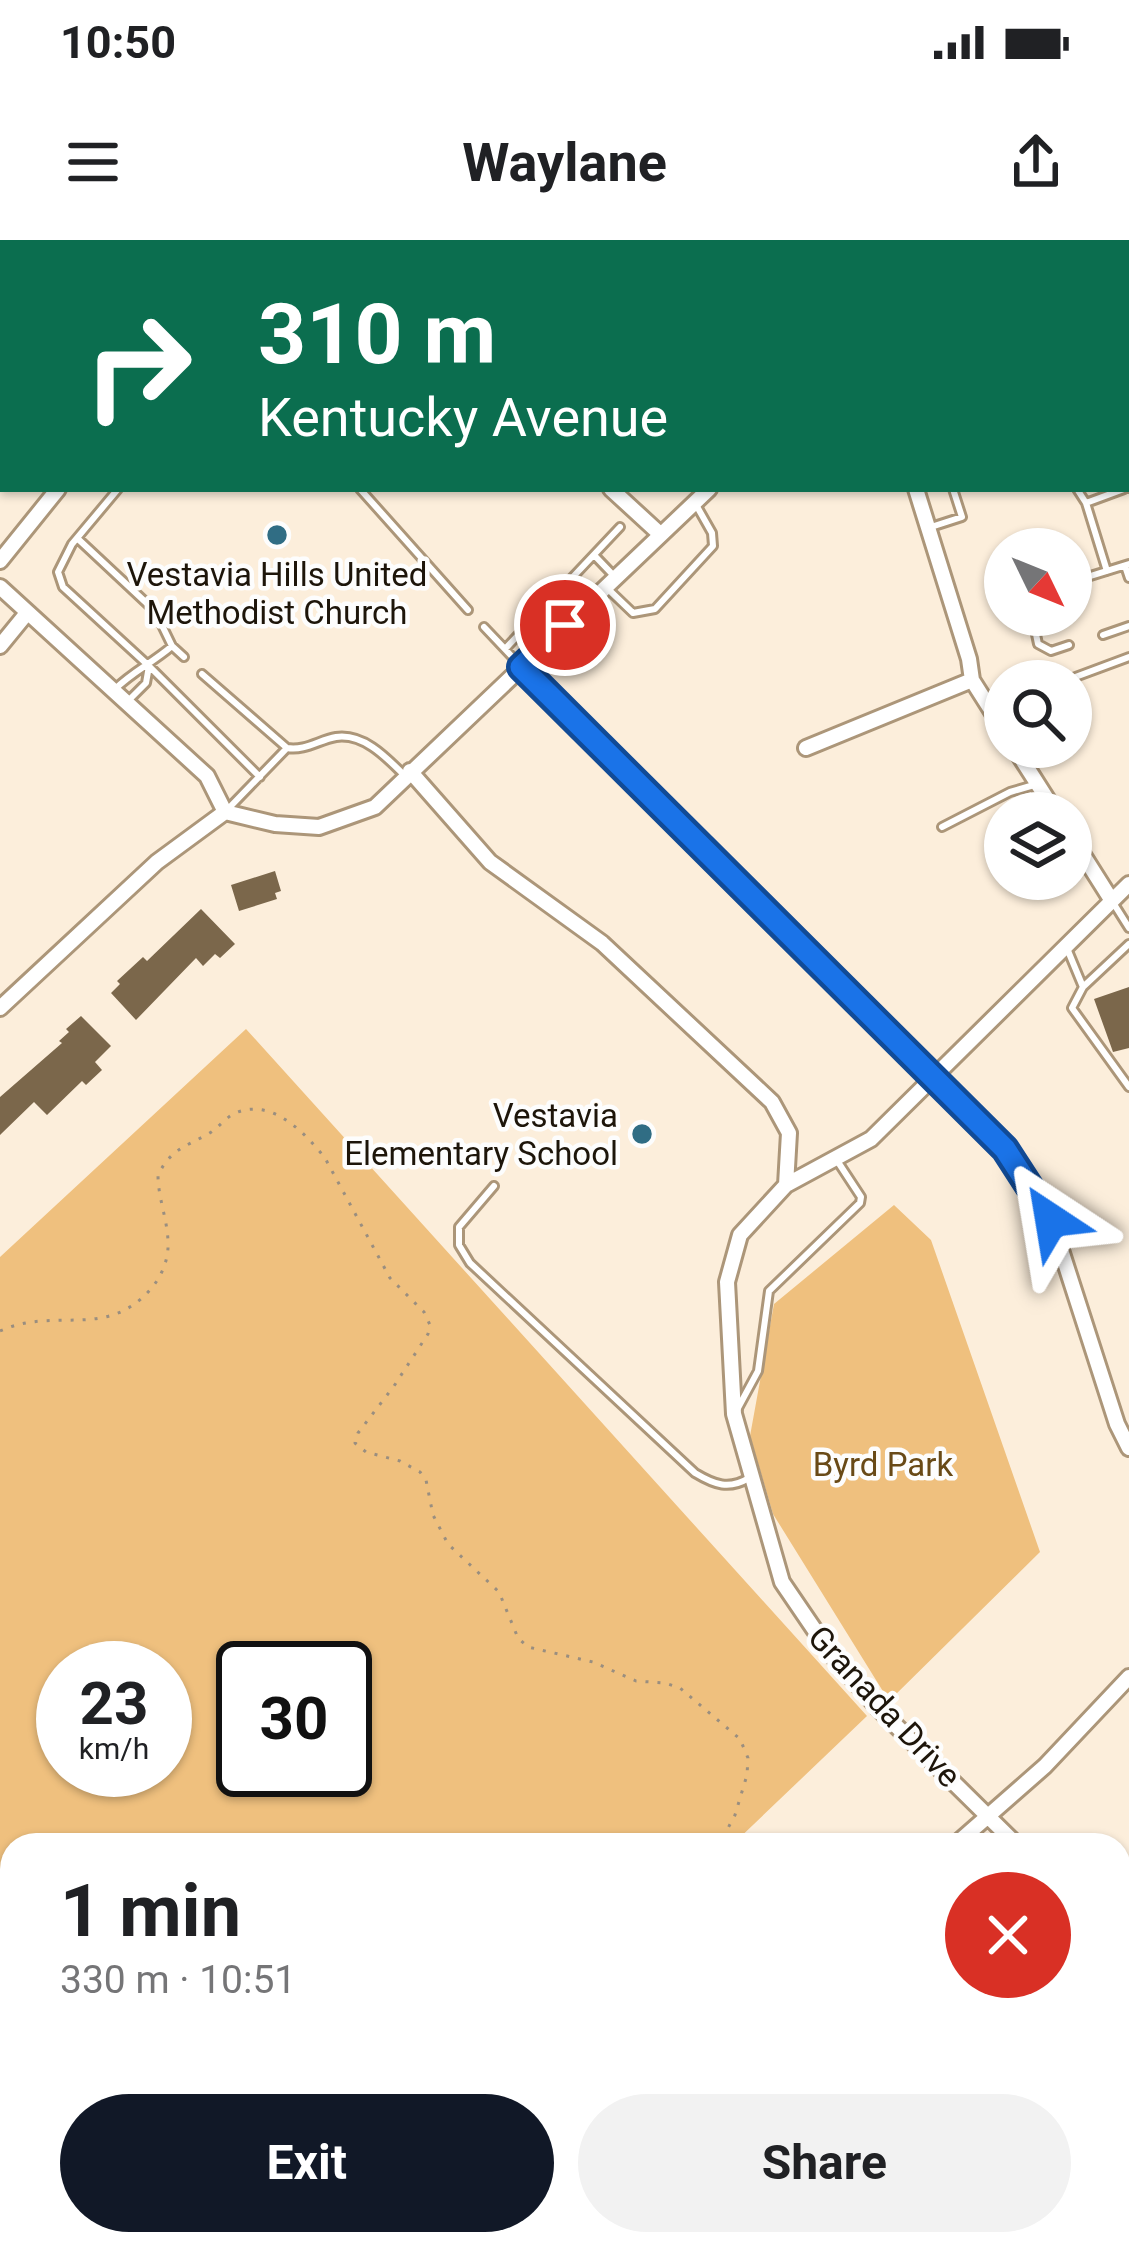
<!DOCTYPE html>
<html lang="en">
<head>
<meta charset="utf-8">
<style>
  :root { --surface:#fff; --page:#f2f2f2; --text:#202124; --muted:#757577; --accent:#111827 }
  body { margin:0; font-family:Roboto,sans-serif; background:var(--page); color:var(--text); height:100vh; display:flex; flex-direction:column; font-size:45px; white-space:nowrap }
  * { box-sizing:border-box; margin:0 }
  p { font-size:39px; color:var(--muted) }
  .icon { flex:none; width:66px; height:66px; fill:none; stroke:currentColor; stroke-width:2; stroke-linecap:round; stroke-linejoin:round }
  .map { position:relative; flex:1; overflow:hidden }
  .panel { position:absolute; left:0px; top:1593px; width:1131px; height:423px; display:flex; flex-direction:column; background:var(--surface); border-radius:36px 36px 0 0; box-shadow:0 3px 9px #0004 }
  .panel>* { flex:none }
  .hud { position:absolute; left:0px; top:0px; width:1131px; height:252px; box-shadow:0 3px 9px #0004; background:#0b6e4f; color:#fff; overflow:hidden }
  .needle { width:78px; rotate:133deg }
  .buttons { position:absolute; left:984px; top:288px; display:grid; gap:24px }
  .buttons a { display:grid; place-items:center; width:108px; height:108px; border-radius:50%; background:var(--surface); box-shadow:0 3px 9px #0004; font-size:60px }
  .speed { position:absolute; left:36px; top:1401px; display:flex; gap:24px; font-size:60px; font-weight:700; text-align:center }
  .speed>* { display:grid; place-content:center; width:156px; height:156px; border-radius:50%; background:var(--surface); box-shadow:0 3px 9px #0004; line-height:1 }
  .speed small { font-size:30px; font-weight:400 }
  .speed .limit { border:6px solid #111; border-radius:18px; background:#fff; color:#111 }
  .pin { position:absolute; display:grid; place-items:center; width:102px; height:102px; color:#fff; margin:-51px; border:6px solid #fff; border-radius:50%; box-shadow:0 3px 12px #0007 }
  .me { position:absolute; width:132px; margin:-66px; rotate:327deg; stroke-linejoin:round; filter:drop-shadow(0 0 9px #0008) }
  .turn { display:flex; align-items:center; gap:42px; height:252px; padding:0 60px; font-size:54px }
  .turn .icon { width:156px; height:156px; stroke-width:2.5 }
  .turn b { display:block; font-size:84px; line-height:102px }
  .round { display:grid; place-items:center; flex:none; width:126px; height:126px; border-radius:63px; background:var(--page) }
  .overview { display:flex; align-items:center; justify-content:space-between; height:204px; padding:0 60px }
  h1 { font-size:72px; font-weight:700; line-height:90px }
  .cta { display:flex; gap:24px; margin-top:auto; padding:24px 60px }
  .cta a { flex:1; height:138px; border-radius:72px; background:var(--accent); color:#fff; font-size:48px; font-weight:700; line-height:138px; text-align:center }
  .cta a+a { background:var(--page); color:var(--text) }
  .status { display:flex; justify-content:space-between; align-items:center; height:84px; padding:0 60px; background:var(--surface); direction:ltr }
  .status svg { height:33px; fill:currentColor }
  header { display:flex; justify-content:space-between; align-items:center; height:156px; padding:0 60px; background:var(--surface); font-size:54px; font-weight:700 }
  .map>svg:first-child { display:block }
  .green { fill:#efc07e; fill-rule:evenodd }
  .building { fill:#7b674b }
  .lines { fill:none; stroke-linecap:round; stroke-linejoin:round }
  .lane-casing { stroke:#ac9679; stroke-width:12 }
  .street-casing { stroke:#ac9679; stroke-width:20 }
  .primary-casing { stroke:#fff; stroke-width:27 }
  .path { stroke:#9a8e7f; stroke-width:3; stroke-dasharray:3 9; stroke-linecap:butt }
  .lane { stroke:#fff; stroke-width:6 }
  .street { stroke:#fff; stroke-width:14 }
  .primary { stroke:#f2cb8c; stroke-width:21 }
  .route-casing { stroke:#114b97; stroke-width:30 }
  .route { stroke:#1a73e8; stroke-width:21 }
  .poi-dot { fill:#306d84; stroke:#fdfdfd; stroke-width:4.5 }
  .labels { text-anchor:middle; stroke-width:9; stroke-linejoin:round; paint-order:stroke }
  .poi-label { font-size:33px; fill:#1d150a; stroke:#fdfdfd }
  .park-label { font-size:33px; fill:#694a17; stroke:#fdfdfd }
  .street-label { font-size:33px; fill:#1d150a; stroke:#fdfdfd }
</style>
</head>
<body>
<div class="status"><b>10:50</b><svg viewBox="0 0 49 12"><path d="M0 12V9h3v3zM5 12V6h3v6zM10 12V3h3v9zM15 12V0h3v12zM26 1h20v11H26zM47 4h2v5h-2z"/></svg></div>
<header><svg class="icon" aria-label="menu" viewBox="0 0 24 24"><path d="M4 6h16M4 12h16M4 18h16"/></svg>Waylane<svg class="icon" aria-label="share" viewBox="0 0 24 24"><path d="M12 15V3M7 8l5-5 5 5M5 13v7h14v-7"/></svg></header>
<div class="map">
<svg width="1129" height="2014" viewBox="0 0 1129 2014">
  <rect width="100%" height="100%" fill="#fceedb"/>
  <path class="green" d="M246,789L867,1476L732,1605H12V2004H313L302,2014H0V1017ZM63,1428H165V1530H63ZM243,1428H345V1530H243Z
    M894,965L931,1000L1040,1312L889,1461L773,1274L750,1196L774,1064Z"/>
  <path class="building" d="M275,631L281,651L275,653L277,659L239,671L231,645Z
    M201,669L235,704L220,718L215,714L203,726L196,718L136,780L111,753L120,744L117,741L143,717L147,721Z
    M1129,747V808L1113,812L1094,759Z
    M81,776L111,806L95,822L102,830L86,845L82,841L47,875L34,862L0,895V857L62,803L59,801L69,792L66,789Z"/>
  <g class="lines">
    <defs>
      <path id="lane" d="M853,0L856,3
        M303,3L306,0
        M903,3L906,0
        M1128,146L1129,145
        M1128,248L1129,247
        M118,249L72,304L58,332L63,347L149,426L260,537
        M360,249L468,370
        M1077,249L1086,263L1107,331
        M1086,263L1124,249
        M931,287L962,277L953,249
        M77,298L155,371L172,406L184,417
        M594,315L615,337
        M1125,326L1129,338
        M1071,342L1129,324
        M608,349L633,373L655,369L713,306L712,293L695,263
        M545,366L564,384
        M1032,375L1038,404L1051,411L1069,405
        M484,387L519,424
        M1103,395L1129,386
        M505,409L620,287
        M202,434L287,508C305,511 319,500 336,497C364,493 387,518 405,536
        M1070,439L1129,417
        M114,450C133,431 151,424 172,406
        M127,462L146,443L149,426
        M228,569L287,508
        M942,587L1010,552L1034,545
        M1112,661L1129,688
        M1129,704L1083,747L1072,768L1129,847
        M1066,706L1083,747
        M494,946L459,987V1005L470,1023L695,1233C715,1245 729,1250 749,1238
        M738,1168L758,1131L769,1051L860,963L861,957L838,922"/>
      <path id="street" d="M341,0L344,3
        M557,0L560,3
        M752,0L756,3
        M261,3L264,0
        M970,3L974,0
        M611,249L660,294
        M916,249L969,419L972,440L1005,492
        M0,321L58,249
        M0,347L207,536L225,572
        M0,406L27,373
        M521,427L1005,909L1051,979L1117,1184L1129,1208
        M1014,507L1056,573
        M806,508L972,440
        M410,531L490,622L602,703L772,862L789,893L786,945
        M225,572L275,584L319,587L375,567L709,249
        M1071,596L1112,661
        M0,768L157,622L225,572
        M955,1605L1045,1526L1129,1437
        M1017,1605L879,1469L831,1414L782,1342L734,1174L727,1042L740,995L786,945L871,899L1129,644
        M1119,1704L1129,1713
        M747,2004L784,2014
        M1066,2004L1077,2014
        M491,2014L502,2004
        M1018,2014L1028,2004"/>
      <path id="primary" d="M1089,0L1090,3
        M1128,95L1129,97"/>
    </defs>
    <use href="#lane" class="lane-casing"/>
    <use href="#street" class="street-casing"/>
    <use href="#primary" class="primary-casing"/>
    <path class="path" d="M0,1091C55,1066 104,1100 149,1051C160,1039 167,1024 168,1008C169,982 158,960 158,935C171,909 185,907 208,894C219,888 226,876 238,872C273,859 305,893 325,918L390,1038L424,1072L430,1085L428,1094L394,1146L358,1193L355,1203L366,1212L400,1221L420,1232L426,1240L433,1275L448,1304L499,1352L518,1398L528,1407L593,1422L636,1441L665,1443L680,1448L740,1499L748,1518L747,1535L735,1575L719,1605
      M195,2014L214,2004"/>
    <use href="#lane" class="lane"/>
    <use href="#street" class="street"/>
    <use href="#primary" class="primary"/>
  </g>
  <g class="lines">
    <defs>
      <path id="route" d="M565,385L521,427L1005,909L1051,980"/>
    </defs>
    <use href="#route" class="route-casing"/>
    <use href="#route" class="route"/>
  </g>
  <g class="poi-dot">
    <circle cx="277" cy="295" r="12"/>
    <circle cx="642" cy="894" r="12"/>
  </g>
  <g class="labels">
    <g class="poi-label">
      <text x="277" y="346">Vestavia Hills United<tspan x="277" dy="38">Methodist Church</tspan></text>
      <text x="618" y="887" text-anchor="end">Vestavia<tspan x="618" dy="38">Elementary School</tspan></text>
    </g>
    <g class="park-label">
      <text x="883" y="1236">Byrd Park</text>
    </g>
    <g class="street-label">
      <text transform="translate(885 1466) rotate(47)" y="12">Granada Drive</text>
    </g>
  </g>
</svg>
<div class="buttons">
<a><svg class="needle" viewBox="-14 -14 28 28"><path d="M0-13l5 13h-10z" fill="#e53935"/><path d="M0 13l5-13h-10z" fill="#757577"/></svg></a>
<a><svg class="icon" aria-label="search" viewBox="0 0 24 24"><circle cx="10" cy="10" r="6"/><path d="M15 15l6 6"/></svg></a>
<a><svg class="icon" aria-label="layers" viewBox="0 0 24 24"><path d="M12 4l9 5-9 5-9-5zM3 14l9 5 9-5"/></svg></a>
</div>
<div class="speed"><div>23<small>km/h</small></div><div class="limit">30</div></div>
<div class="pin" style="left:565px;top:385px;background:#d93025"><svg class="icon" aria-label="arrive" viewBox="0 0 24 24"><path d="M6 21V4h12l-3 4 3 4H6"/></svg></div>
<svg class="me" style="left:1051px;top:980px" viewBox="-20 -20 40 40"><path d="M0-17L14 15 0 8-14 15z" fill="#1a73e8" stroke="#fff" stroke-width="4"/></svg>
<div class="hud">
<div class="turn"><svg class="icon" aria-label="right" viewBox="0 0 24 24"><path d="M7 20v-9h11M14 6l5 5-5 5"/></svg><div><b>310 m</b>Kentucky Avenue</div></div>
</div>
<section class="panel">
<div class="overview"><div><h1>1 min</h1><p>330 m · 10:51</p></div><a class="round" style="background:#d93025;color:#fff"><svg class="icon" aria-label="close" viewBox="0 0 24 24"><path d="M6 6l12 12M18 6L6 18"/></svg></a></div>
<div class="cta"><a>Exit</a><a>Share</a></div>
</section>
</div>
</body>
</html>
